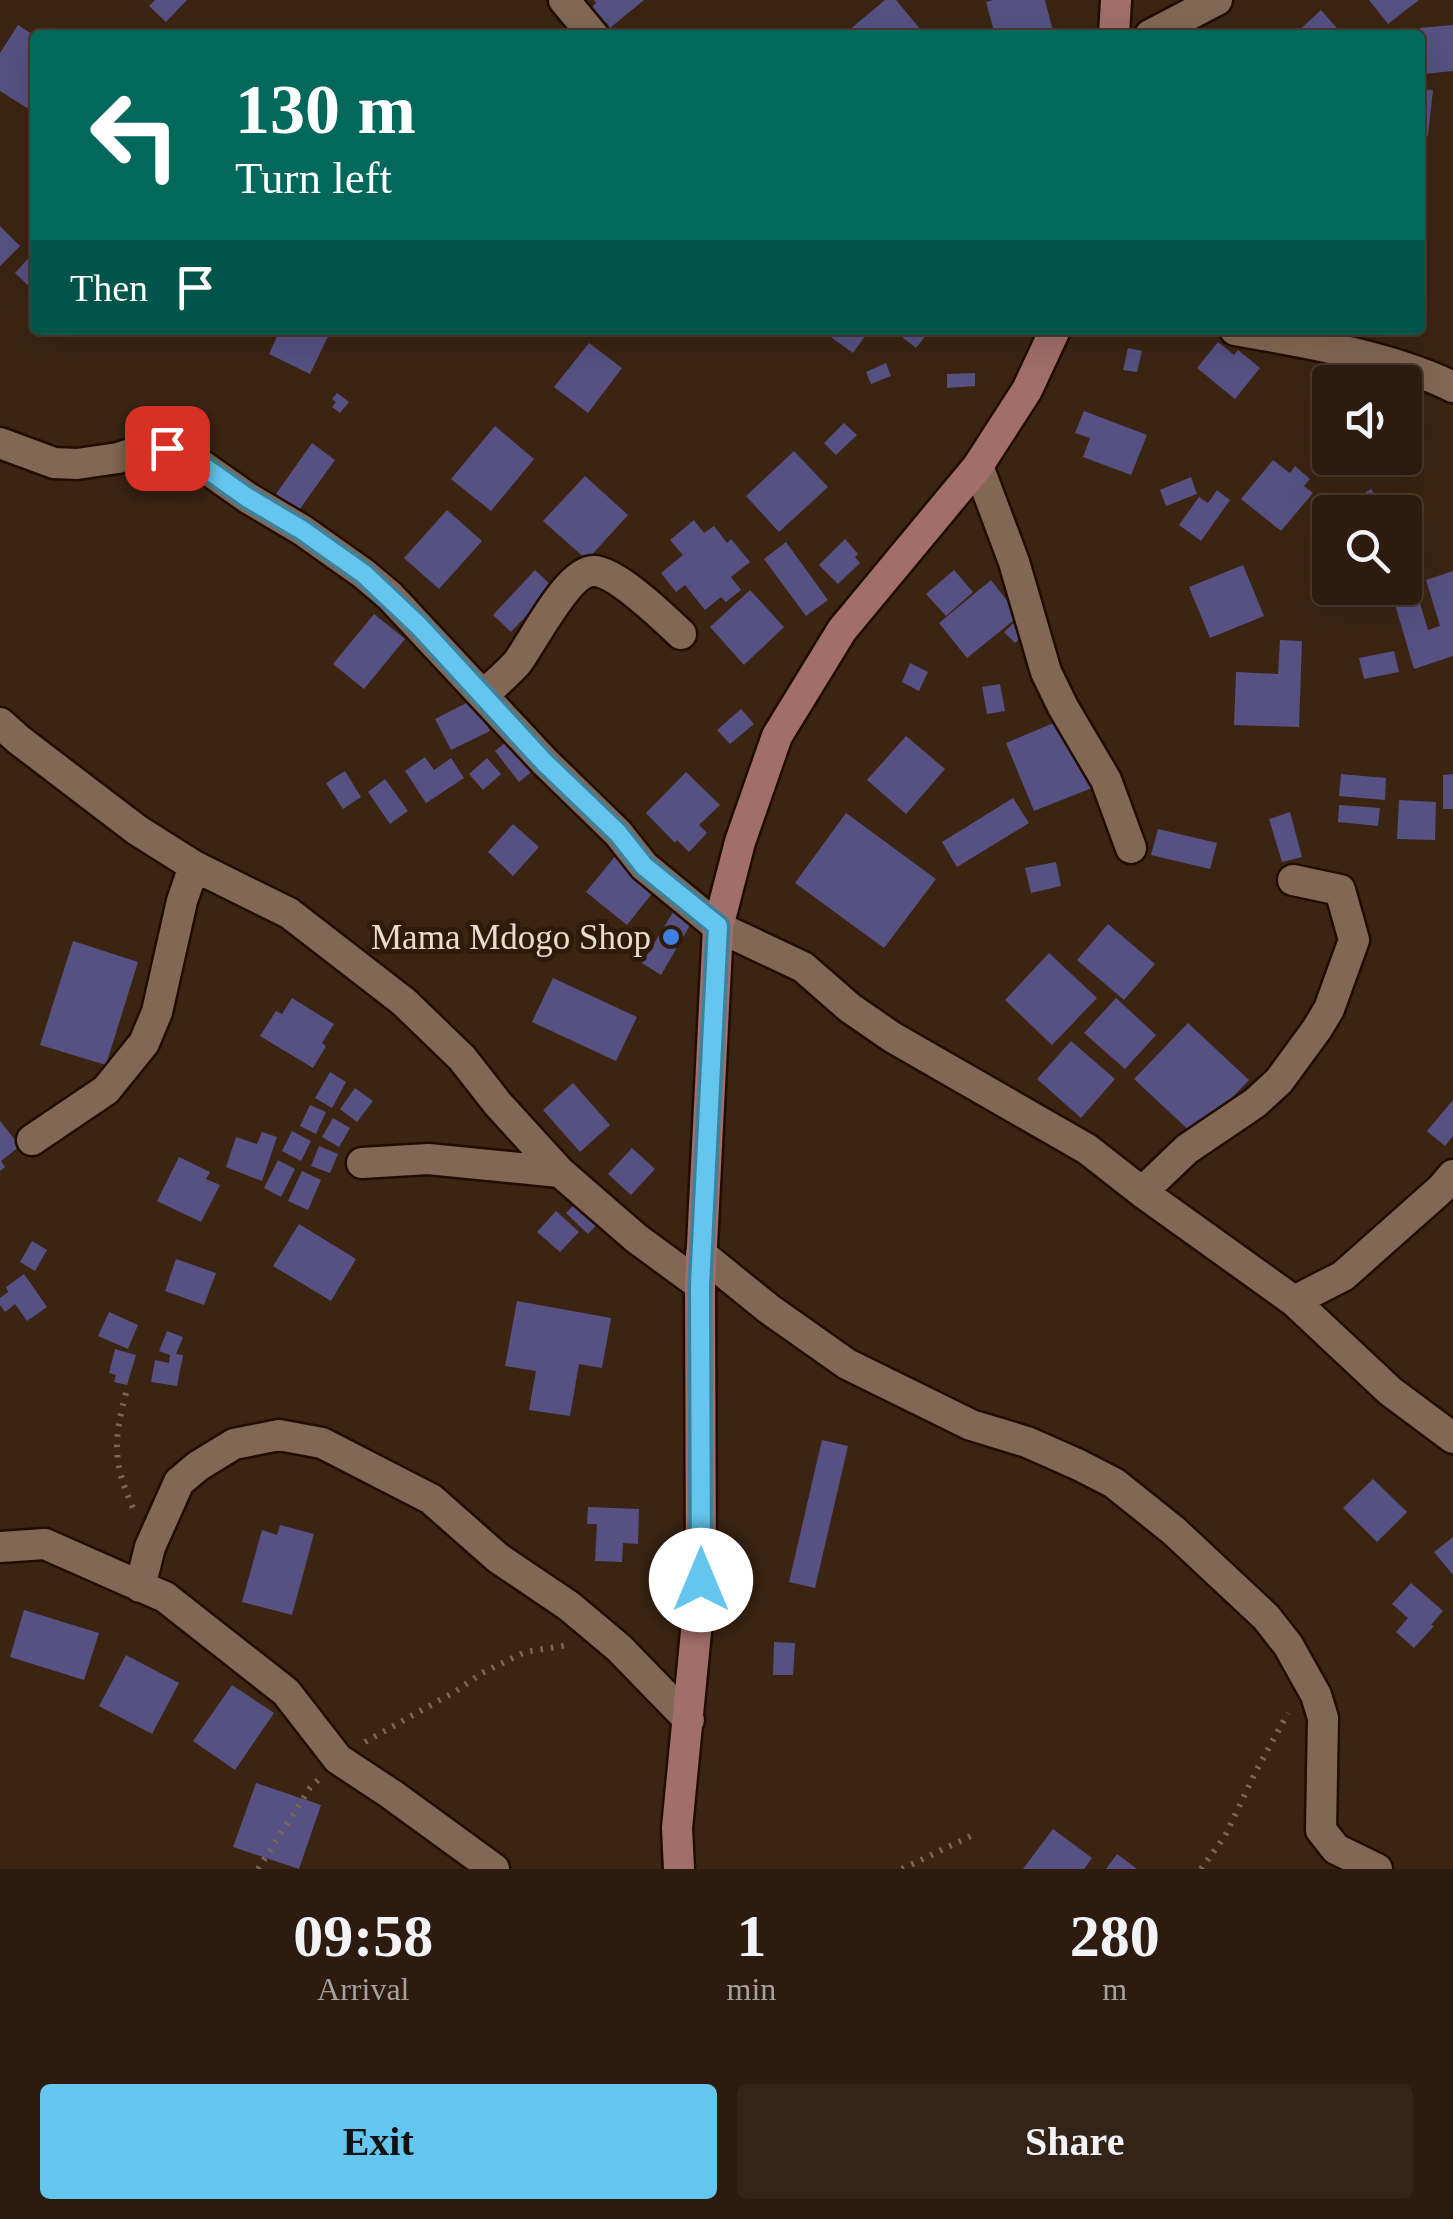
<!DOCTYPE html>
<html lang="en">
<head>
<meta charset="utf-8">
<style>
  :root { --surface:#2c1b0e; --page:#342417; --text:#f1f3f6; --muted:#a6a19e; --line:#48392e; --accent:#64c5ee }
  body { margin:0; font-family:"Times New Roman",serif; background:var(--page); color:var(--text); height:100vh; display:flex; flex-direction:column; font-size:38px; white-space:nowrap }
  * { box-sizing:border-box; margin:0 }
  p { font-size:32px; color:var(--muted) }
  .icon { flex:none; width:55px; height:55px; fill:none; stroke:currentColor; stroke-width:2; stroke-linecap:round; stroke-linejoin:round }
  .map { position:relative; height:1869px; overflow:hidden }
  .drawer { display:flex; flex-direction:column; background:var(--surface); flex:1 }
  .drawer>* { flex:none }
  .banner { position:absolute; left:30px; top:30px; width:1395px; height:305px; border-radius:10px; box-shadow:0 10px 40px #0002,0 0 0 2px var(--line); background:#00695c; color:#fff; overflow:hidden }
  .fabs { position:absolute; left:1312px; top:365px; display:grid; gap:20px }
  .fabs a { display:grid; place-items:center; width:110px; height:110px; border-radius:10px; background:var(--surface); box-shadow:0 10px 40px #0002,0 0 0 2px var(--line); font-size:50px }
  .pin { position:absolute; display:grid; place-items:center; width:85px; height:85px; color:#fff; margin:-42px; border-radius:20px; box-shadow:0 5px 15px #0006 }
  .me { position:absolute; width:110px; margin:-55px; rotate:0deg; stroke-linejoin:round; filter:drop-shadow(0 0 8px #0008) }
  .turn { display:flex; align-items:center; gap:35px; height:210px; padding:0 40px; font-size:45px }
  .turn .icon { width:130px; height:130px; stroke-width:2.5 }
  .turn b { display:block; font-size:70px; line-height:85px }
  .then { display:flex; align-items:center; height:95px; padding:0 40px; background:#0003; gap:20px; font-size:38px }
  .eta { display:flex; justify-content:space-evenly; align-items:center; height:170px; text-align:center }
  .eta b { font-size:60px; font-weight:600; line-height:70px }
  .action { display:flex; gap:20px; margin-top:auto; padding:20px 40px }
  .action a { flex:1; height:115px; border-radius:10px; background:var(--accent); color:#111; font-size:40px; font-weight:600; line-height:115px; text-align:center }
  .action a+a { background:var(--page); color:var(--text) }
  .map>svg:first-child { display:block }
  .building { fill:#565182 }
  .lines { fill:none; stroke-linecap:round; stroke-linejoin:round }
  .street-casing { stroke:#210d00; stroke-width:35 }
  .secondary-casing { stroke:#210d00; stroke-width:35 }
  .path { stroke:#7b6757; stroke-width:6; stroke-dasharray:2.5 8; stroke-linecap:butt }
  .street { stroke:#826854; stroke-width:30 }
  .secondary { stroke:#a16e69; stroke-width:30 }
  .route-casing { stroke:#41809b; stroke-width:25 }
  .route { stroke:#64c5ee; stroke-width:18 }
  .shop-dot { fill:#3f7fe0; stroke:#301b08; stroke-width:4 }
  .labels { text-anchor:middle; stroke-width:10; stroke-linejoin:round; paint-order:stroke }
  .poi-label { font-size:35px; fill:#ebdcd0; stroke:#301b08; text-anchor:end }
</style>
</head>
<body>
<div class="map">
<svg width="1453" height="1869" viewBox="0 0 1453 1869">
  <rect width="100%" height="100%" fill="#3b2412"/>
  <path class="building" d="M155,0H187L166,22L149,6Z
    M594,0H644L610,28L607,23L602,27L588,11L596,3Z
    M885,0H896L925,35H843Z
    M993,0H1045L1054,35H995L986,2Z
    M1369,0H1419L1388,24Z
    M1321,10L1343,35H1294Z
    M18,25L35,36V95L27,108L0,91V53Z
    M1453,25V71L1424,74L1420,28Z
    M1420,89L1433,90L1428,136L1420,135Z
    M0,226L20,246L0,266Z
    M35,251V292L15,273Z
    M280,330H331L310,374L269,354Z
    M826,330H865L868,332L853,353L824,332Z
    M893,330H930L916,348Z
    M1218,342L1234,355L1238,350L1260,368L1235,399L1197,368Z
    M589,343L622,368L588,413L554,387Z
    M1128,348L1142,351L1137,372L1123,370Z
    M886,363L891,376L871,384L866,372Z
    M975,373V386L947,388V374Z
    M337,393L349,402L340,413L332,407L336,402L332,399Z
    M1084,411L1147,435L1131,475L1083,457L1090,438L1075,433Z
    M844,423L857,435L836,455L824,443Z
    M495,426L534,459L491,511L451,479Z
    M312,443L335,460L299,510L276,494Z
    M794,451L828,487L779,532L746,496Z
    M1273,460L1290,473L1295,466L1310,479L1304,486L1313,493L1281,531L1241,499Z
    M585,476L628,515L587,560L543,521Z
    M1191,477L1197,494L1166,506L1160,490Z
    M1371,489L1386,512L1398,503L1404,512H1345L1342,508Z
    M1217,490L1230,500L1201,541L1179,525L1199,497L1208,503Z
    M447,510L482,541L439,589L404,558Z
    M1405,515L1420,538L1405,548Z
    M694,520L704,533L714,526L727,543L731,539L750,562L731,577L741,590L726,602L721,597L705,610L685,585L676,592L661,573L683,555L670,540Z
    M845,539L858,554L855,557L860,563L838,584L819,565Z
    M786,542L828,600L806,616L764,559Z
    M1243,565L1264,616L1210,638L1189,587Z
    M535,570L553,587L511,632L493,615Z
    M954,570L973,592L946,616L926,594Z
    M1453,571V656L1414,669L1391,591L1414,583L1428,630L1440,626L1426,580Z
    M991,580L1019,616L967,658L939,623Z
    M750,590L784,627L744,665L710,627Z
    M374,614L405,639L364,689L333,664Z
    M1016,621L1027,632L1015,643L1004,632Z
    M1280,640L1302,641L1299,727L1234,725L1236,672L1278,674Z
    M1394,651L1399,672L1364,679L1359,658Z
    M910,663L928,672L919,691L902,682Z
    M1000,684L1005,711L987,714L982,687Z
    M474,699L490,731L451,750L435,719Z
    M741,709L754,724L730,744L717,730Z
    M1068,717L1097,786L1034,811L1006,743Z
    M906,736L945,769L906,814L867,780Z
    M511,738L535,769L519,782L495,751Z
    M425,757L434,770L451,758L464,778L426,803L405,771Z
    M487,758L501,774L483,790L469,774Z
    M345,771L361,797L343,809L326,783Z
    M686,772L720,805L699,825L707,833L689,852L677,840L675,843L646,813Z
    M1341,774L1386,778L1385,800L1339,796Z
    M1453,774V809H1443V775Z
    M385,779L408,811L390,824L368,792Z
    M1013,798L1029,823L957,867L942,842Z
    M1399,800L1436,802L1435,840L1397,839Z
    M1339,805L1380,808L1378,826L1338,822Z
    M1290,812L1302,857L1282,862L1269,819Z
    M846,813L936,879L884,948L795,883Z
    M513,824L539,847L513,876L488,852Z
    M1158,829L1217,843L1210,869L1151,855Z
    M617,854L658,886L627,925L586,892Z
    M1056,862L1061,886L1031,893L1025,868Z
    M678,904L696,915L661,975L642,963Z
    M1108,924L1155,964L1124,1000L1077,960Z
    M73,941L138,962L106,1065L40,1045Z
    M1049,953L1097,998L1052,1045L1005,1000Z
    M553,978L637,1017L616,1061L532,1022Z
    M292,998L334,1024L322,1043L326,1046L313,1068L260,1036L276,1011L282,1014Z
    M1116,998L1156,1035L1125,1069L1084,1033Z
    M1188,1023L1249,1080L1195,1136L1134,1079Z
    M1071,1041L1115,1079L1081,1118L1037,1079Z
    M330,1072L346,1082L332,1108L315,1098Z
    M573,1083L610,1125L580,1152L543,1110Z
    M355,1088L373,1101L357,1122L340,1109Z
    M1453,1100V1136L1445,1146L1427,1131Z
    M310,1105L326,1112L316,1134L300,1126Z
    M333,1118L350,1128L339,1147L322,1137Z
    M0,1121L20,1146L1,1161L5,1167L0,1171Z
    M292,1131L311,1141L301,1161L282,1151Z
    M262,1132L277,1137L262,1181L226,1167L236,1137L257,1144Z
    M319,1146L338,1154L330,1173L311,1166Z
    M632,1148L655,1169L631,1195L608,1174Z
    M179,1157L210,1172L206,1179L220,1185L201,1222L157,1201Z
    M278,1160L295,1169L281,1197L264,1188Z
    M302,1171L321,1180L308,1210L288,1201Z
    M587,1192L608,1213L588,1234L566,1213Z
    M556,1211L579,1232L560,1252L537,1232Z
    M299,1224L356,1259L331,1301L273,1266Z
    M32,1241L47,1250L35,1271L20,1262Z
    M176,1259L216,1273L204,1305L165,1291Z
    M24,1274L47,1307L27,1321L15,1304L5,1312L0,1305V1298L8,1292L6,1287Z
    M517,1301L611,1318L602,1368L579,1364L570,1416L529,1410L536,1371L505,1366Z
    M109,1312L138,1325L128,1349L98,1336Z
    M167,1331L183,1337L176,1354L183,1355L177,1386L151,1382L155,1360L169,1363L170,1355L159,1351Z
    M115,1349L136,1355L127,1385L114,1382L116,1375L109,1373Z
    M822,1440L848,1446L815,1588L789,1582Z
    M1373,1479L1407,1512L1377,1542L1343,1508Z
    M588,1507L639,1509L638,1544L623,1543L622,1562L595,1561L597,1524H587Z
    M280,1525L314,1534L292,1615L242,1602L262,1530L277,1535Z
    M1453,1537V1575L1434,1552Z
    M1411,1583L1443,1611L1431,1625L1434,1626L1414,1648L1396,1632L1408,1618L1392,1604Z
    M24,1610L99,1633L84,1680L10,1657Z
    M774,1642L795,1643L793,1675H773Z
    M126,1655L179,1683L152,1734L99,1706Z
    M232,1685L274,1713L235,1770L193,1741Z
    M256,1783L321,1805L299,1869L233,1847Z
    M1053,1829L1092,1858L1084,1869H1023Z
    M1117,1854L1137,1869H1106Z"/>
  <g class="lines">
    <defs>
      <path id="street" d="M564,0L593,35
        M1150,35L1217,0
        M1235,330C1303,342 1391,356 1453,387
        M0,443L54,463L77,464L118,458L149,448H167L187,455L248,498L302,530L364,574L390,596L545,762L618,833L644,866L718,927L803,967L850,1008L892,1037L1087,1149L1142,1192L1294,1301L1390,1391L1453,1438
        M978,466L1014,562L1046,672L1063,707L1106,780L1131,848
        M484,695C495,684 507,674 517,663C533,642 568,570 594,571C617,572 664,618 681,634
        M0,723L19,740L137,830L194,866L289,913L404,1002L462,1058L498,1104L560,1172L636,1238L700,1285
        M32,1140L106,1090L144,1043L157,1012L182,901L194,866
        M362,1163L428,1159L560,1172
        M1142,1192L1187,1149L1255,1103L1279,1081L1317,1029L1329,1009L1354,940L1340,890L1293,880
        M701,1254L769,1309L847,1364L971,1425L1027,1442L1079,1465L1114,1483L1174,1531L1266,1617L1288,1645L1316,1695L1323,1718L1321,1830L1336,1849L1377,1869
        M1294,1301L1343,1276L1441,1189L1453,1175
        M0,1547L45,1544L165,1597L286,1692L338,1759L391,1794L494,1869
        M140,1587L150,1547L179,1482L198,1466L234,1444L279,1435L322,1443L431,1499L498,1558L569,1606L619,1648L689,1720"/>
      <path id="secondary" d="M1114,35L1116,0
        M679,1869L677,1828L701,1580L700,1285L718,927L740,842L777,736L842,630L978,466L1027,390L1055,330"/>
    </defs>
    <use href="#street" class="street-casing"/>
    <use href="#secondary" class="secondary-casing"/>
    <path class="path" d="M126,1393C113,1441 113,1463 133,1508
      M365,1742L456,1691L482,1673L525,1652L568,1645
      M258,1869L310,1788L320,1778
      M902,1869L977,1833
      M1201,1869L1225,1836L1256,1771L1288,1713"/>
    <use href="#street" class="street"/>
    <use href="#secondary" class="secondary"/>
  </g>
  <g class="lines">
    <defs>
      <path id="route" d="M167,448L187,455L248,498L302,530L364,574L419,626L544,762L618,833L644,866L718,926L700,1285L701,1580"/>
    </defs>
    <use href="#route" class="route-casing"/>
    <use href="#route" class="route"/>
  </g>
  <circle class="shop-dot" cx="671" cy="937" r="10"/>
  <g class="labels">
    <g class="poi-label">
      <text x="651" y="949">Mama Mdogo Shop</text>
    </g>
  </g>
</svg>
<div class="fabs">
<a><svg class="icon" aria-label="sound" viewBox="0 0 24 24"><path d="M4 9h4l5-4v14l-5-4H4zM17 9q2 3 0 6"/></svg></a>
<a><svg class="icon" aria-label="search" viewBox="0 0 24 24"><circle cx="10" cy="10" r="6"/><path d="M15 15l6 6"/></svg></a>
</div>
<div class="pin" style="left:167px;top:448px;background:#d93025"><svg class="icon" aria-label="arrive" viewBox="0 0 24 24"><path d="M6 21V4h12l-3 4 3 4H6"/></svg></div>
<svg class="me" style="left:701px;top:1580px" viewBox="-20 -20 40 40"><circle r="19" fill="#fff"/><path d="M0-13L10 11 0 6-10 11z" fill="#64c5ee"/></svg>
<div class="banner">
<div class="turn"><svg class="icon" aria-label="left" viewBox="0 0 24 24"><path d="M17 20v-9H6M10 6l-5 5 5 5"/></svg><div><b>130 m</b>Turn left</div></div>
<div class="then">Then<svg class="icon" aria-label="arrive" viewBox="0 0 24 24"><path d="M6 21V4h12l-3 4 3 4H6"/></svg></div>
</div>
</div>
<section class="drawer">
<div class="eta">
<div><b>09:58</b><p>Arrival</p></div>
<div><b>1</b><p>min</p></div>
<div><b>280</b><p>m</p></div>
</div>
<div class="action"><a>Exit</a><a>Share</a></div>
</section>
</body>
</html>
